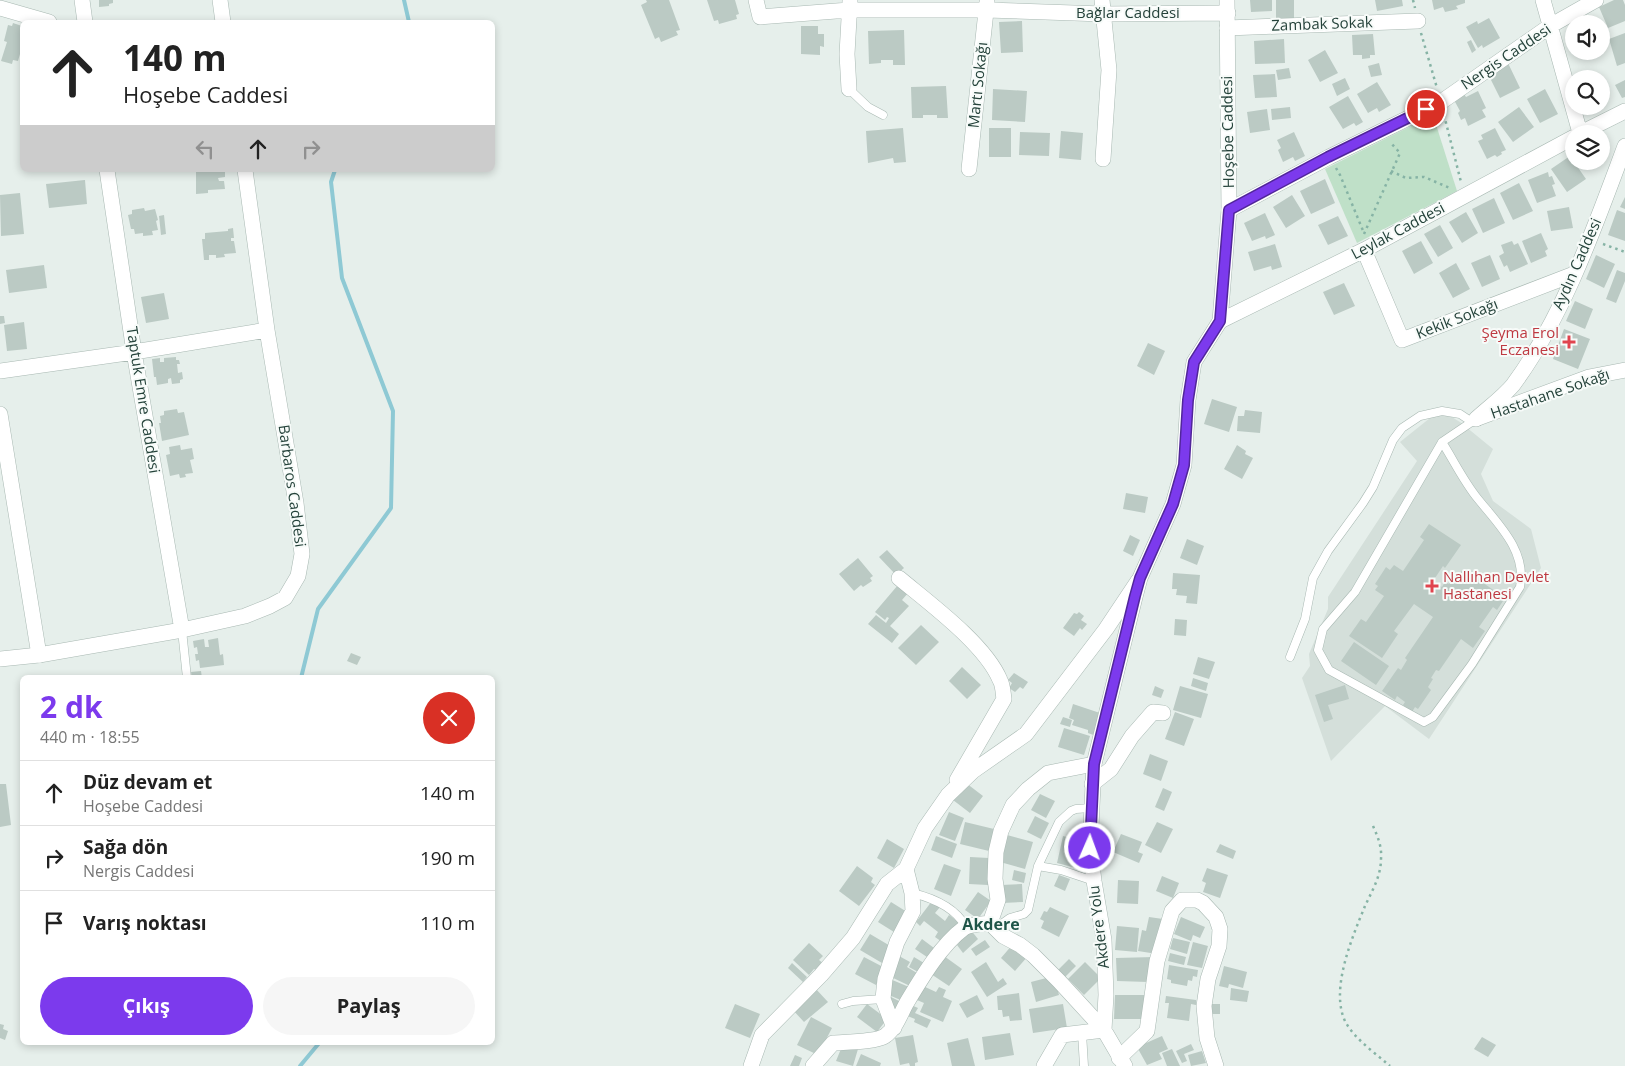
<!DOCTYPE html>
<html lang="tr">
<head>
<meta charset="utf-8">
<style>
  :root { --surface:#fff; --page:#f6f6f6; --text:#222; --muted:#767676; --line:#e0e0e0; --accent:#7c3aed }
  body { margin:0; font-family:"Open Sans",sans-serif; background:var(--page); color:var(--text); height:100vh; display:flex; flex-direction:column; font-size:19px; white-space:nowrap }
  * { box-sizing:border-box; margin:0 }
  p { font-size:16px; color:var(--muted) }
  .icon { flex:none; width:28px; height:28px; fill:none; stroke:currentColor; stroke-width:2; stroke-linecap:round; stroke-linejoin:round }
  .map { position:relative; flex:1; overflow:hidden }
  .side { position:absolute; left:20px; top:675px; width:475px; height:370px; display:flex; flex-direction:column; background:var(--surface); border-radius:8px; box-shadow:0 2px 8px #0003 }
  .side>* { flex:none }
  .guide { position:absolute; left:20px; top:20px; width:475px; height:152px; border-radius:8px; box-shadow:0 2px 8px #0003; background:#fff; color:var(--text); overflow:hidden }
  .tools { position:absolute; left:1565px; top:15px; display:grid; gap:10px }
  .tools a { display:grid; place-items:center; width:45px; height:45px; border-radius:50%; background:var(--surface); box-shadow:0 2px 8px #0003; font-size:25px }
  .pin { position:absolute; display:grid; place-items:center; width:42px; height:42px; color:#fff; margin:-21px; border:2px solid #fff; border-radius:50%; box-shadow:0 1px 5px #0007 }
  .me { position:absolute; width:55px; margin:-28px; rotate:2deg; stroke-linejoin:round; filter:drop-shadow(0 0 4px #0008) }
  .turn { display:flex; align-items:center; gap:18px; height:105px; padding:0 20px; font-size:22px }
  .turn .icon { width:65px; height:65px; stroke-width:2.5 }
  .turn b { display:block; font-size:35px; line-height:42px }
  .lanes { display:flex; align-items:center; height:48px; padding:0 20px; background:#0003; justify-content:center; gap:25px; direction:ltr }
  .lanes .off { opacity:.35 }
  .round { display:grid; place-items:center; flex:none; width:52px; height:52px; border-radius:26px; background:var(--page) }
  .overview { display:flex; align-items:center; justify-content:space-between; height:85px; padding:0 20px }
  h1 { font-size:30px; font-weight:700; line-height:38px; color:var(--accent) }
  .button { display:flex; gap:10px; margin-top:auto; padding:10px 20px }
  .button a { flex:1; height:58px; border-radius:30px; background:var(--accent); color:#fff; font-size:20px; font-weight:700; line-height:58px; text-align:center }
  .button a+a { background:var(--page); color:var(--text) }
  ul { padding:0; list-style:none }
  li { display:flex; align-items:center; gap:15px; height:65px; padding:0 20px; border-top:1px solid var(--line) }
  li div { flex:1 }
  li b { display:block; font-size:19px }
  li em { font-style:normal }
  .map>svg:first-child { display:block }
  .built { fill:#d4dfda }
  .green { fill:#bfe0c8 }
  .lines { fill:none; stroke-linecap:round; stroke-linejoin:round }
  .stream { stroke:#8ec9d4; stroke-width:4 }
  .building { fill:#bbcac4 }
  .service-casing { stroke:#a8b8b2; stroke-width:9 }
  .minor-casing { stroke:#a8b8b2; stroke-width:16 }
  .tertiary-casing { stroke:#a8b8b2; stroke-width:16 }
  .path { stroke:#86b3a5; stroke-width:2.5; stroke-dasharray:2.5 4; stroke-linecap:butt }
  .service { stroke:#fff; stroke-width:8 }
  .minor { stroke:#fff; stroke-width:15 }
  .tertiary { stroke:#fff; stroke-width:15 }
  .route-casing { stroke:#51269a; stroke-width:12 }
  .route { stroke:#7c3aed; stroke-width:9 }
  .health-dot { fill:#e0444e; stroke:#f7fbf9; stroke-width:2 }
  .labels { text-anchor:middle; stroke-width:4; stroke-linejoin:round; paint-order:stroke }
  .street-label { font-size:15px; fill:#24423a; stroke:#f7fbf9 }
  .health-label { font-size:15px; fill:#be3a42; stroke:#f7fbf9; text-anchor:end }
  .neighbourhood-label { font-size:16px; font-weight:bold; fill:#1f5548; stroke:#f7fbf9 }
</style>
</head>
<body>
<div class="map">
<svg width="1625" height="1066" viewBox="0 0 1625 1066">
  <rect width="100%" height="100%" fill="#e6efeb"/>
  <path class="built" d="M1440,410L1460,422L1493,449L1481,474L1493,501L1531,529L1541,568L1429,739L1385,706L1331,761L1302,678L1310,666L1309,654L1328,609V597L1417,461L1400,442Z"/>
  <path class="green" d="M1433,115L1457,191L1357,243L1325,169Z"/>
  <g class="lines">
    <path class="stream" d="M404,0L409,22
      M301,678L318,609L391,508L393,411L342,278L331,182L335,170
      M300,1066L320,1042"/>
  </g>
  <path class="building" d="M99,0H113V3L109,4V6L99,7Z
    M646,0H669L680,30L676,31L678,35L661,42L659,37L655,39L641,5L647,2Z
    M707,0H735L739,14L736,15L737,19L719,24L718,20L714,21Z
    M1250,0H1272V11L1251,12Z
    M1276,0H1294V19L1276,18Z
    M1375,0H1402L1403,6L1377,11Z
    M1432,0H1465V3L1456,6L1458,9L1445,12L1443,7L1434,10Z
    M1614,0H1623L1625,5V21L1608,28L1599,7Z
    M1489,18L1500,38L1483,48L1482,45L1478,48L1466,27L1477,21L1478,24Z
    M1592,19L1594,24H1576V23Z
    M1022,21L1023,52L1001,53L999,22Z
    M13,23L22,26V54H20L18,61L13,60L12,64L1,61L7,42L4,41L8,25L12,26Z
    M1574,24V35L1571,36L1568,26Z
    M801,26H818V34H824V47L820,46V55L801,54Z
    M904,30L905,65H893V60H881V63L869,64L868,31Z
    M1625,33V63L1617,66L1609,39Z
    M1373,34L1375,55H1370V58L1362,59V55H1353L1352,35Z
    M1284,39L1285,63L1255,64L1254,41Z
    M1471,40L1476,50L1472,53L1467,42Z
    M1325,50L1338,73L1320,82L1308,60Z
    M1507,61L1520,88L1500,98L1489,76Z
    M1379,63L1382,75L1371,77L1368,66Z
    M1289,68L1291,78L1278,80L1276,70Z
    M1275,74L1277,97L1255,98L1253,75Z
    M1345,78L1350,89L1337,96L1332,84Z
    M1625,80V97L1622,98L1615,85Z
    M1377,82L1391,105L1379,112L1377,108L1368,113L1357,94Z
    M946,86L948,118H937V115H923V118H912L911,87Z
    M993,89L1027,91L1025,122L992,120Z
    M1545,89L1558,114L1540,123L1527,99Z
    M1478,91L1486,108L1482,110L1486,117L1468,126L1465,118L1461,120L1458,113L1460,111L1454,100L1464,94L1466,97Z
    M1348,96L1363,122L1356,126L1354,123L1343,129L1329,107Z
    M1290,107L1291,118L1272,120L1271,109Z
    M1519,107L1534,127L1513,142L1498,122Z
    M1267,109L1270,130L1250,133L1247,112Z
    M903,128L906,162L894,163L893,158L868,163L866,131Z
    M989,128H1011V157H989Z
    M1495,128L1506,150L1501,152L1502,154L1497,157L1495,155L1487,159L1478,141L1483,139L1481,135Z
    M1061,131L1083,133L1081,160L1059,158Z
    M1020,132L1050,133L1049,156L1019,155Z
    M1294,132L1305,156L1295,161L1293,157L1283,162L1278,150L1281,148L1277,140Z
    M1570,156L1586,179L1567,192L1551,169Z
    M196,170H211V171L225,170V177L218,178L219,181H224L225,189L208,190V193L196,194Z
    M1548,172L1549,177L1552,176L1555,184L1552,185L1556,196L1537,203L1528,180Z
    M1325,179L1335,203L1311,214L1300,191Z
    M85,180L87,204L49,208L46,184Z
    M1519,183L1533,211L1513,220L1500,193Z
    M20,193L24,234L1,236L0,195Z
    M1292,195L1305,216L1286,228L1273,207Z
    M1625,197V209L1620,207Z
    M1494,198L1505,223L1483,233L1472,209Z
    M1569,207L1573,228L1551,231L1547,211Z
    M144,208L145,211L155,209L158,220L156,221L158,230L152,231L153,235L143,236V233L135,234L134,229H131L128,215L132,214V210Z
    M1617,210L1625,213V241L1608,235Z
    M1466,212L1478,233L1462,243L1449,222Z
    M1265,213L1275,235L1266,239L1265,236L1252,241L1244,223Z
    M164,215L166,234L161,235L159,216Z
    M1338,216L1348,236L1328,245L1318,225Z
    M1440,225L1453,248L1438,257L1424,234Z
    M233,228L234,238H231V241H234L236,253L224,254L225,257L216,258V255H209V260H204L202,239H205V233L228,231V229Z
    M1541,233L1548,249L1545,251L1547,256L1531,263L1522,241Z
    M1421,241L1433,263L1414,274L1402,251Z
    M1512,241L1514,245L1518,243L1528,264L1510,272L1507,265L1504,267L1499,256L1504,253L1501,245Z
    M1275,244L1282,267L1272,270L1271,266L1254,271L1248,252Z
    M1490,255L1500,279L1482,287L1471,263Z
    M1596,255L1615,264L1604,288L1586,279Z
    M1456,263L1470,289L1453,298L1439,273Z
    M44,265L47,288L9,293L6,270Z
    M1617,270L1625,273V281L1616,303L1606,299Z
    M1344,283L1355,306L1334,315L1323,292Z
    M164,293L169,319L146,323L141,297Z
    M1575,301L1593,309L1585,329L1566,321Z
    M0,316H4L5,323L0,324Z
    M24,322L27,349L7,351L4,325Z
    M1564,329L1590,339L1578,369L1553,359Z
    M1148,343L1165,351L1154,375L1137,366Z
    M176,357V360H179L180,364H177L178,373L182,372L183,379L180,380V383L172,384L171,378L168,379V383L157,385L156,377H154L152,359L160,358V362H164V358Z
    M1212,399L1237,407L1229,432L1204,424Z
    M177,409L178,413L184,412L189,435L162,441L159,423H161L160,416L164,415V411Z
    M1245,410L1262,412L1260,433L1237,431L1238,416H1244Z
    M180,445L181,450L192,448L194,459L190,460L193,473L185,474L186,477L180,478L179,474L170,476L166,455L170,454L169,447Z
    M1237,445L1246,451L1245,454L1253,458L1242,479L1224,469Z
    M1126,493L1148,497L1145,513L1123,509Z
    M1429,524L1461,545L1445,568L1443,566L1433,581L1442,587L1445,582L1449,584L1452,579L1455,581L1463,569L1505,598L1497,610L1493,607L1479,627L1485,631L1473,648L1461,639L1439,671L1436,670L1431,678L1433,679L1428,687L1431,690L1418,709L1415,707L1412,712L1403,705L1405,702L1397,696L1395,700L1382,691L1398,668L1401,670L1407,660L1405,658L1433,617L1414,604L1394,631L1398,634L1382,658L1349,636L1361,619L1366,622L1384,596L1375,590L1378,586L1375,584L1386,567L1390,570L1394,565L1403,571L1424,540L1420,537Z
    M1130,535L1140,540L1133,556L1123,551Z
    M1187,539L1204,546L1197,565L1180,558Z
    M887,550L904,568L896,575L879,557Z
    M858,558L873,576L870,578L872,581L863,587L861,585L854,591L839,574Z
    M1173,573L1200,575L1197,604L1186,603L1187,596L1176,595L1177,589H1172Z
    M898,585L908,593L902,600L909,606L890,626L899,634L892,643L868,624L876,615L886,623L889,618L887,617L885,620L875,612Z
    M1079,612L1084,616L1081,620L1087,624L1082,630L1080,628L1074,636L1063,628L1074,613L1077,614Z
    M1175,619L1187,620L1186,636L1174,635Z
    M921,625L939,642L916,665L898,648Z
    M218,638L220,655L223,654L224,665L200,668L199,660L196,661L195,654H198L197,647L194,648L193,641L204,639L205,647H209L208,640Z
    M1354,642L1389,666L1376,685L1341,661Z
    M351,653L361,657L357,665L347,661Z
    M1198,657L1215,662L1209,679L1193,674Z
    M962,667L981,685L967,699L949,681Z
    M201,671L202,678H192L191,672Z
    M1014,673L1028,682L1023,689L1020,687L1015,692L1009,688L1012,683L1008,680Z
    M1193,678L1208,683L1206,691L1191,686Z
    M1345,685L1349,699L1328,705L1333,719L1324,722L1315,695Z
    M1155,686L1164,690L1161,698L1152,695Z
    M1180,686L1208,694L1201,718L1173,710Z
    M1073,704L1103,714L1096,736L1088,733V730L1072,725L1074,720L1069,718Z
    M1175,712L1194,719L1184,746L1165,739Z
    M1063,717L1072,720L1070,727L1060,724Z
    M1064,728L1090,736L1084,755L1058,747Z
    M1150,754L1168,761L1161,781L1143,774Z
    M966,783L983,796L970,813L953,800Z
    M0,784H6L11,825L0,827Z
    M1163,788L1172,792L1164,811L1155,807Z
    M1040,794L1055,801L1046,818L1031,810Z
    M949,812L964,818L955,841L939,835Z
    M1035,816L1049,823L1041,839L1027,832Z
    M965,822L994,829L989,851L960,844Z
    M1157,822L1173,829L1161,853L1145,845Z
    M1121,834L1142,842L1138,852L1143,854L1139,863L1113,852Z
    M1007,835L1033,842L1025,869L1000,862Z
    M936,836L957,844L952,858L931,850Z
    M1063,836L1077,840L1076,847L1085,849L1080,869L1057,863Z
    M887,839L904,849L894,868L877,858Z
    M1220,844L1236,851L1233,859L1216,852Z
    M970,857L989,858L988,885L969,884Z
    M944,864L961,870L951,896L934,889Z
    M857,866L873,878L871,882L875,885L859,906L839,891Z
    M1207,868L1228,875L1220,898L1203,892L1206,883L1202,881Z
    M1014,870L1026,873L1024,883L1012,880Z
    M1059,875L1070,879L1065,891L1054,886Z
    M1162,876L1179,883L1173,898L1156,891Z
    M1118,880L1139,881L1138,904L1117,903Z
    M1022,884L1023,902L1002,903L1001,885Z
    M978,892L991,901L978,919L965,910Z
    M932,901L940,907L935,913L945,921L949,915L960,923L945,944L935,937L938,932L924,921L920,926L916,922Z
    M891,902L907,912L894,932L878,922Z
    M1050,907L1069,916L1059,937L1041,928L1044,921L1040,919L1044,911L1047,912Z
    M1149,917L1163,919L1157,954L1138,951L1142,930L1146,931Z
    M1181,917L1205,927L1200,938L1193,935L1191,941L1174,934Z
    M1117,926L1139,928L1137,952L1115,950Z
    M970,929L978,939L963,953L957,945L959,943L957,941Z
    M870,934L892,947L882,963L860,950Z
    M1173,938L1190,942L1187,954L1170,949Z
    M922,939L934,948L927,957L915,949Z
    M985,940L990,947L976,956L971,949Z
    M1193,942L1208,946L1202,968L1187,965Z
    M809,943L823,956L819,960L824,964L817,971L814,969L809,975L793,960Z
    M1013,944L1028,956L1015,971L1001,958Z
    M1170,953L1186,957L1184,965L1168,961Z
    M899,956L910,962L907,967L917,973L910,986L889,976Z
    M944,956L962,969L949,986L931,974Z
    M864,957L885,968L876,985L855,974Z
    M914,957L924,963L918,972L909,967Z
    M1154,957L1148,982L1117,981L1116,958Z
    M1069,959L1076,966L1064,978L1057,971Z
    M986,962L998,982L1003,978L1007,984L987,997L971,972Z
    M1085,962L1101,978L1084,995L1068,979Z
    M792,963L807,977L803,982L788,968Z
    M1169,965L1198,970L1197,977L1193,976L1192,981L1188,980L1187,986L1171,983V980L1167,979Z
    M1224,966L1247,972L1243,988L1229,984L1228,988L1219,986Z
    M1054,976L1059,995L1036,1002L1031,982Z
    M890,979L909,987L903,1001L884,993Z
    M923,986L936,992L939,987L946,990L943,997L952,1001L943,1022L920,1012L924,1003L917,1000Z
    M815,988L828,1002L804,1022L792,1009Z
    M1231,988L1249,991L1247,1002L1230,1000Z
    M1019,993L1022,1020L1010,1021L1009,1016L1003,1017L1002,1010H998L997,996Z
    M977,995L984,1009L967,1018L959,1004Z
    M1115,995H1144V1019H1114Z
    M1166,996L1196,1000V1005L1191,1004L1189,1021L1167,1018L1169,1003H1165Z
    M891,997L901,1002L897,1010L886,1005Z
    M735,1004L760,1014L750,1038L725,1028Z
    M867,1004L887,1019L877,1032L857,1017Z
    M909,1004L918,1008L915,1013L931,1020L927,1028L914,1022L915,1019L905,1015Z
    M1063,1004L1067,1028L1033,1033L1029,1009Z
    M1209,1004H1220V1014H1209Z
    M811,1017L832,1028L818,1055L797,1045Z
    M0,1024L4,1025L3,1029L8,1031L5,1040L0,1038Z
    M1010,1033L1014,1055L985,1060L982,1037Z
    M913,1035L918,1062L915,1063V1066H910L909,1063L900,1065L895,1038Z
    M1162,1036L1168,1049L1159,1053L1162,1059L1147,1065L1137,1047Z
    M1482,1037L1496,1045L1488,1057L1474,1049Z
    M968,1038L975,1066H952L947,1043Z
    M843,1044L858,1049L853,1066L836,1061Z
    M1191,1044L1194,1050L1184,1054L1187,1061L1182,1063L1176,1051Z
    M1172,1049L1180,1066H1167L1162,1053Z
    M1202,1051L1206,1063L1191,1066L1188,1055Z
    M861,1054L881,1063L880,1066H856Z
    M795,1055L802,1058L799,1066H790Z"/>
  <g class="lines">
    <defs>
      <path id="service" d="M849,89L868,107L883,115
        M1442,442C1454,461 1464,482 1478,499C1498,524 1527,551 1520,587L1472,664L1433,717L1424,722L1329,670L1318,650L1323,629L1355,592L1442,442L1476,419
        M182,630L187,678
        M1290,657L1305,619L1313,578L1328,551L1363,503L1373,487L1393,440L1402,428L1420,416L1442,411L1460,414L1472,422
        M1038,866L1061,870L1094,881
        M912,893C933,898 955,907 966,927
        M996,928L1010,918L1024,914L1028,910L1038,866L1059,822L1071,811L1076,809L1091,808
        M842,1004L853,1001L883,999
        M1082,1033L1084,1066"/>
      <path id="minor" d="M82,0L85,22
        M220,0L223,22
        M756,0L760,17L849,10H987L1103,14L1228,13
        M1102,0L1109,70L1103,159
        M1543,0L1580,133
        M1227,28L1418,21
        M849,89L847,54L850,1
        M1579,134L1625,111
        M969,169L987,2
        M107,170L134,352L182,630
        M1229,210L1329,157L1441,102L1550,26L1596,0
        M1364,250L1402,340L1574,274
        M1220,321L1364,250L1574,137
        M0,371L134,352L267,330
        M1478,418L1589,377L1625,370
        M899,578C929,603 985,644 1000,680C1003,685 1003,693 1004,699L957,780
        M0,659L39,655L182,630L245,616L270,606L285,598L298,576L302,554L296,503L267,330L245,170
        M1092,784L1111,769L1132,736L1153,712L1163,713
        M990,923L1003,936L1020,945L1033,955L1059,981L1104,1030
        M894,1028L883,999L885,979L897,942L913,911L912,893L906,869
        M1119,1058L1147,1031L1157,961L1172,911L1182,900H1197L1203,903L1216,917L1220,929L1219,946L1208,979L1204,1006L1207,1038L1216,1066
        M751,1066L762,1035L821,975L853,938L887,884L906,869L925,828L948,795L973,771L1026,734L1106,629L1138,581
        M813,1066L833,1043C846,1042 876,1042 885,1036C896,1028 900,1015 906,1004C921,979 940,946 964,928C970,924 983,924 990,923L998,900L995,879L996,852L1001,831L1013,805L1028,789L1048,773L1094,764
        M1044,1066L1062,1035L1104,1030"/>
      <path id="tertiary" d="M0,8L49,22
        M0,414L39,655
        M1476,419C1488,408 1503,397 1513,385C1564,316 1595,226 1625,146
        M1125,1066L1104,1030L1106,995L1104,940L1094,881L1090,848L1094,764L1135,597L1140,578L1173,504L1184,465L1188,400L1194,362L1220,321L1229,210L1227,0"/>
    </defs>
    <use href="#service" class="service-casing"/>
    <use href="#minor" class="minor-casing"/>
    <use href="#tertiary" class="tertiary-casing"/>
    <path class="path" d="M1413,0L1415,8
      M1421,33L1437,88
      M1444,115L1461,182
      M1336,168L1340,175L1364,233
      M1391,171L1406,178L1424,177L1450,188
      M1364,234L1400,153L1390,142
      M1603,244L1625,252
      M1373,826C1378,837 1382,847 1381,859C1381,876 1372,891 1365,906C1352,938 1329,991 1346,1023C1356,1040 1375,1053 1390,1066"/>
    <use href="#service" class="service"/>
    <use href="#minor" class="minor"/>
    <use href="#tertiary" class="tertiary"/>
  </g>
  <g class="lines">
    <defs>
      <path id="route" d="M1090,848L1094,764L1135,596L1140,578L1173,504L1184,465L1188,400L1194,362L1220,321L1229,210L1328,157L1426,109"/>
    </defs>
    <use href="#route" class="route-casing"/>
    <use href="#route" class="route"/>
  </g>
  <g class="health-dot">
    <path d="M1566.5 334.5h5v5h5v5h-5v5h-5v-5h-5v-5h5z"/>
    <path d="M1429.5 578.5h5v5h5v5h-5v5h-5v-5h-5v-5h5z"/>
  </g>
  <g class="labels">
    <g class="street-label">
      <text x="1128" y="18">Bağlar Caddesi</text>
      <text transform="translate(1322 24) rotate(-2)" y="5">Zambak Sokak</text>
      <text transform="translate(1506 57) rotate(-34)" y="5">Nergis Caddesi</text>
      <text transform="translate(978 85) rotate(-84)" y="5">Martı Sokağı</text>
      <text transform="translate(1228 132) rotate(-91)" y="5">Hoşebe Caddesi</text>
      <text transform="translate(1398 231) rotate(-28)" y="5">Leylak Caddesi</text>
      <text transform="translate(1577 264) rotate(-66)" y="5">Aydın Caddesi</text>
      <text transform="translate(1457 319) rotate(-21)" y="5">Kekik Sokağı</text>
      <text transform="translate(1550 394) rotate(-19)" y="5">Hastahane Sokağı</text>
      <text transform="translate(143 400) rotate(81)" y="5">Taptuk Emre Caddesi</text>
      <text transform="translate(292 486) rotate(82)" y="5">Barbaros Caddesi</text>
      <text transform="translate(1099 927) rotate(-97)" y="5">Akdere Yolu</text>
    </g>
    <g class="health-label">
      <text x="1559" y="338">Şeyma Erol<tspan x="1559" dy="17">Eczanesi</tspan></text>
      <text x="1443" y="582" text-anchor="start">Nallıhan Devlet<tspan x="1443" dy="17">Hastanesi</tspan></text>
    </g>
    <g class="neighbourhood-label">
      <text x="991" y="930">Akdere</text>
    </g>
  </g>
</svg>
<div class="tools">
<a><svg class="icon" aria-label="sound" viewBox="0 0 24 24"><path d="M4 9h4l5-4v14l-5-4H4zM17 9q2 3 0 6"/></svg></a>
<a><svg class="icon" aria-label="search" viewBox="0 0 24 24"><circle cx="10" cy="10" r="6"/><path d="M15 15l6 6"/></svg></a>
<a><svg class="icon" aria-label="layers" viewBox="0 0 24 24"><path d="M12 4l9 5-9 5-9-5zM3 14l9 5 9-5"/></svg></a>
</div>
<div class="pin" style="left:1426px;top:109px;background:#d93025"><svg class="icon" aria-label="arrive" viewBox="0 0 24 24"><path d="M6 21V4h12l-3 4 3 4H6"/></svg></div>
<svg class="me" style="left:1090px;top:848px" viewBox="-20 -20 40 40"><circle r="17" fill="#7c3aed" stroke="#fff" stroke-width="3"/><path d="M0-11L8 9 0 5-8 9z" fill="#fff"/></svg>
<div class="guide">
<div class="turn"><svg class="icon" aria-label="ahead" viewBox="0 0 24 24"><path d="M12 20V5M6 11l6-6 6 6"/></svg><div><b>140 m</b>Hoşebe Caddesi</div></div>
<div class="lanes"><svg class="icon off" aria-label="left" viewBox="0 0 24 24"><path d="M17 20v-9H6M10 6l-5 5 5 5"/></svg><svg class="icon" aria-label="ahead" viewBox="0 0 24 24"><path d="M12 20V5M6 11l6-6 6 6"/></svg><svg class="icon off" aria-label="right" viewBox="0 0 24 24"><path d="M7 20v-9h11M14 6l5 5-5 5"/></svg></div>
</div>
<section class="side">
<div class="overview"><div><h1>2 dk</h1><p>440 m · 18:55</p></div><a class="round" style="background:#d93025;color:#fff"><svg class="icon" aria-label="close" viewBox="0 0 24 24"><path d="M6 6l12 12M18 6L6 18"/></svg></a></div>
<ul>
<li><svg class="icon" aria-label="ahead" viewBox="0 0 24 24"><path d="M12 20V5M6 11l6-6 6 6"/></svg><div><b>Düz devam et</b><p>Hoşebe Caddesi</p></div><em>140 m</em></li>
<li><svg class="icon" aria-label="right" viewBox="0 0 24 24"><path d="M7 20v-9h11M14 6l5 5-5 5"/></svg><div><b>Sağa dön</b><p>Nergis Caddesi</p></div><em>190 m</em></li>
<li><svg class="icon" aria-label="arrive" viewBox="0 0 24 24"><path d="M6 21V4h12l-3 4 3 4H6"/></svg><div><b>Varış noktası</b></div><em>110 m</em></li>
</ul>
<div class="button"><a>Çıkış</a><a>Paylaş</a></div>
</section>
</div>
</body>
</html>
